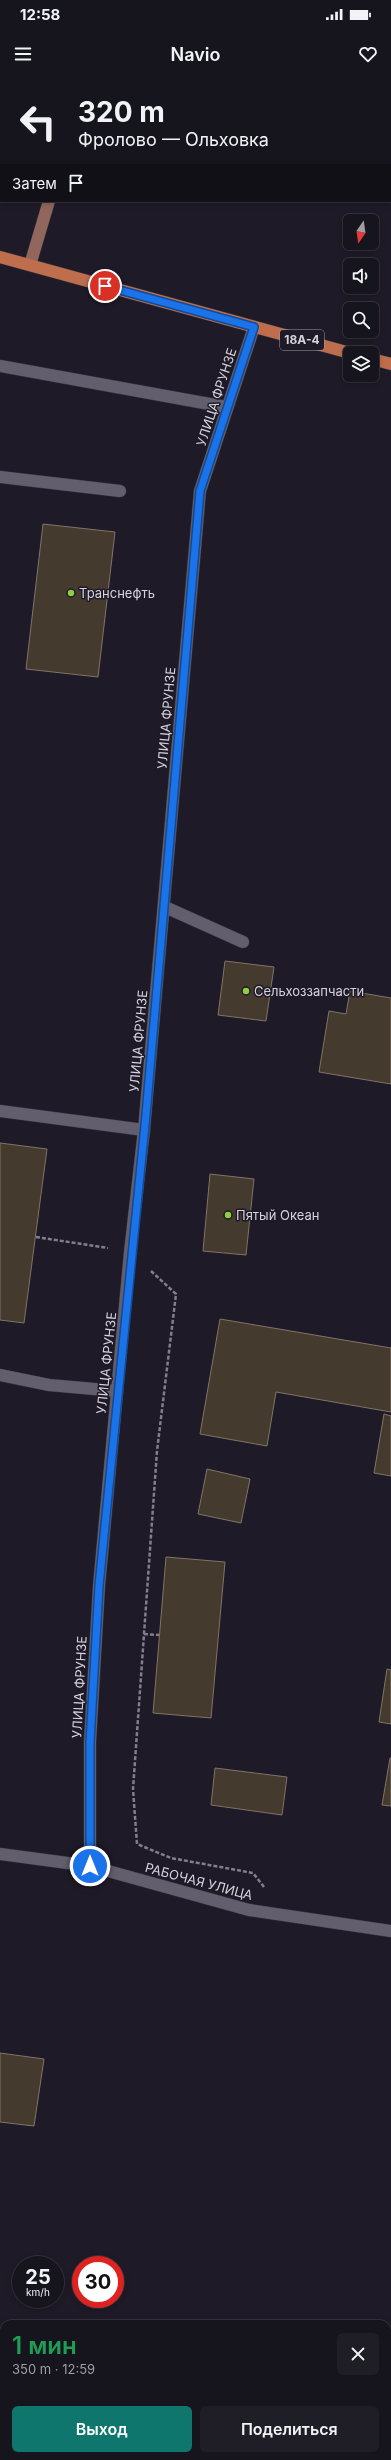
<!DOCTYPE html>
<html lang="ru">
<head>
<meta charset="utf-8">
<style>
  :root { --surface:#16141d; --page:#1f1d26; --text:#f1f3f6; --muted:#9e9ea4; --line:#35333b; --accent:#0f766e }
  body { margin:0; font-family:Inter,sans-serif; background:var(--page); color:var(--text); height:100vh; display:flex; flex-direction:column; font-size:15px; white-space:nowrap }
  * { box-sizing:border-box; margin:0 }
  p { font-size:13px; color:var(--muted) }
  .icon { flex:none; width:22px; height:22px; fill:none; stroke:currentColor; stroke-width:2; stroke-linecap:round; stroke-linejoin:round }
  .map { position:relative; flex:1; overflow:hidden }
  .details { position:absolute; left:0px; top:2240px; width:391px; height:140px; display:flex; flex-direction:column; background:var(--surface); border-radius:12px 12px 0 0; box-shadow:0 2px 6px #0003,0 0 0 1px var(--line) }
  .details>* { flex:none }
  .hud { position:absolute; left:0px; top:0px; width:391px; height:122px; box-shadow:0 2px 6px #0003,0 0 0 1px var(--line); background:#16141d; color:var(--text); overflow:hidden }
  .needle { width:26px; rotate:193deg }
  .controls { position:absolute; left:343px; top:134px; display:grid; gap:8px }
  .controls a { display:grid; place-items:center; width:36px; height:36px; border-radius:6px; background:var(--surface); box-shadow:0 2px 6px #0003,0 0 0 1px var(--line); font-size:20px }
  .speed { position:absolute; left:12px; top:2176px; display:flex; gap:8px; font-size:20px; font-weight:700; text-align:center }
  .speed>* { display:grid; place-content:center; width:52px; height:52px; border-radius:50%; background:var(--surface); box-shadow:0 2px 6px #0003,0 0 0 1px var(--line); line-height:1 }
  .speed small { font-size:10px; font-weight:400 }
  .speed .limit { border:6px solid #d22; background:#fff; color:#111 }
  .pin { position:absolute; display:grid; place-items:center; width:34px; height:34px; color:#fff; margin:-17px; border:2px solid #fff; border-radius:50%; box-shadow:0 1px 4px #0007 }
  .me { position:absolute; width:44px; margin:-22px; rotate:0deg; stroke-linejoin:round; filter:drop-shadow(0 0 3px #0008) }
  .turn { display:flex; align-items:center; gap:14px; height:84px; padding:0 12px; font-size:18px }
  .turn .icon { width:52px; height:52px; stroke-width:2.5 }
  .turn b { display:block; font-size:28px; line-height:34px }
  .then { display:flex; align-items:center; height:38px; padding:0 12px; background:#0003; gap:8px; font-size:15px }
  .round { display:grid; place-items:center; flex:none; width:42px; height:42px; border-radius:6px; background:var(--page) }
  .summary { display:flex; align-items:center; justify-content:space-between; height:68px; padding:0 12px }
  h1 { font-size:24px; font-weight:600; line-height:30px; color:#1e9e55 }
  .action { display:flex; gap:8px; margin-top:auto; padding:8px 12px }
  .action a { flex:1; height:46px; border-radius:6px; background:var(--accent); color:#fff; font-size:16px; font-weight:600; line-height:46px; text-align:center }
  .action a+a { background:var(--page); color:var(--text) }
  .status { display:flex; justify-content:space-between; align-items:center; height:28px; padding:0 20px; background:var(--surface); direction:ltr }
  .status svg { height:11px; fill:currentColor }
  header { display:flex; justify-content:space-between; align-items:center; height:52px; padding:0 12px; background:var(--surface); font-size:18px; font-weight:600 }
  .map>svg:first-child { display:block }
  .building { fill:#453a2e; stroke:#817467 }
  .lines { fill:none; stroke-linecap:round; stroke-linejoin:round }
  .lane-casing { stroke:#393640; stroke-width:13 }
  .street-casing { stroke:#393640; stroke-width:13 }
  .secondary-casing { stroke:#393640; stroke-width:13 }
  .primary-casing { stroke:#393640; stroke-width:13 }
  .path { stroke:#827f8a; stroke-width:2.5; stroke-dasharray:4 2; stroke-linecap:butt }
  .lane { stroke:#635e6d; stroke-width:12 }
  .street { stroke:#635e6d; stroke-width:12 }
  .secondary { stroke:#90665d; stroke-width:12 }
  .primary { stroke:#be6e4d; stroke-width:12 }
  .route-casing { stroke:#114b97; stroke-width:10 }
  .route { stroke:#1a73e8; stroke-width:7 }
  .poi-dot { fill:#8fcd41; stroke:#1e1a27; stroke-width:1.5 }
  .labels { text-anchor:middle; stroke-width:3; stroke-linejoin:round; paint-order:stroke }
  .shield { fill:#1e1a27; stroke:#9f9ca6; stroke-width:1 }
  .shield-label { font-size:12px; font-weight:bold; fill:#d6d3dc }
  .street-label { font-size:13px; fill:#d6d3dc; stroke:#1e1a27 }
  .poi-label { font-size:13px; fill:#d6d3dc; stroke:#1e1a27; text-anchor:start }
</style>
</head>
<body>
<div class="status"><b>12:58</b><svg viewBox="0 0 49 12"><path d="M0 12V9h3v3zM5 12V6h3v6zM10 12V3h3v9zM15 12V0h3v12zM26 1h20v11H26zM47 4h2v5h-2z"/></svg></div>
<header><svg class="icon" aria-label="menu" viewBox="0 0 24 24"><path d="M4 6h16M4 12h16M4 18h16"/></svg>Navio<svg class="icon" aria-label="heart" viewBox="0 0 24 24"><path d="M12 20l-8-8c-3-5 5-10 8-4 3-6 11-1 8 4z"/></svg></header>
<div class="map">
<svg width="391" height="2380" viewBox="0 0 391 2380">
  <rect width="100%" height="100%" fill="#1e1a27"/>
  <path class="building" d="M43,444L115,452L98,597L26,589Z
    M225,881L274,887L266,941L218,935Z
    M350,911L391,918V1004L319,992L329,931L346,934Z
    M0,1063L47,1069L24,1243L0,1240Z
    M210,1094L254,1099L246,1175L203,1171Z
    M220,1239L391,1268V1332L276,1312L267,1366L200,1354Z
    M384,1334L391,1336V1396L374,1393Z
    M207,1389L250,1399L241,1443L198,1434Z
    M166,1477L225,1482L211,1638L153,1633Z
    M387,1589L391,1590V1644L379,1642Z
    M390,1678H391V1726L382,1725Z
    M215,1688L287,1697L282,1735L211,1725Z
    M0,1973L44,1979L34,2046L0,2042Z"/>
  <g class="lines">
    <defs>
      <path id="lane" d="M0,286L226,327
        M0,397L120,411
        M165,827L243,862
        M0,1031L144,1050
        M0,1295L49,1305L117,1311"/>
      <path id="street" d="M0,1774L90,1786L249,1830L391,1851
        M90,1786V1662L99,1506L130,1172L144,1050L200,411L254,247"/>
      <path id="secondary" d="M83,1L84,0
        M30,185L49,121"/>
      <path id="primary" d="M0,177L350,273
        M372,279L391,284"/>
    </defs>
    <use href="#lane" class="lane-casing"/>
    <use href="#street" class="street-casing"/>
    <use href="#secondary" class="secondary-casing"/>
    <use href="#primary" class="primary-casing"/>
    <path class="path" d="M36,1157L108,1168
      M151,1191L176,1214L157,1371L133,1709L137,1764L171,1778L253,1793L264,1807
      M144,1554L159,1555"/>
    <use href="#lane" class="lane"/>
    <use href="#street" class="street"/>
    <use href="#secondary" class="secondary"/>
    <use href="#primary" class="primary"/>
  </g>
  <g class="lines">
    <defs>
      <path id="route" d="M90,1786V1662L99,1506L146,1035L200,411L254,247L105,206"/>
    </defs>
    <use href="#route" class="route-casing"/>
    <use href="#route" class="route"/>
  </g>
  <g class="poi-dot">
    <circle cx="71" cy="513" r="4"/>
    <circle cx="246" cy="911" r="4"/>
    <circle cx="228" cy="1135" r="4"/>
  </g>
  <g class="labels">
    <rect class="shield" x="280" y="250" width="44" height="20" rx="3"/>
    <g class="shield-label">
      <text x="302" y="264">18А-4</text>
    </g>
    <g class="street-label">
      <text transform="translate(216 317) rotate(-72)" y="5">УЛИЦА ФРУНЗЕ</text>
      <text transform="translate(166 638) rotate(-85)" y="5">УЛИЦА ФРУНЗЕ</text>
      <text transform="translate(138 961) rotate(-85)" y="5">УЛИЦА ФРУНЗЕ</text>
      <text transform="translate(106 1283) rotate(-84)" y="5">УЛИЦА ФРУНЗЕ</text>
      <text transform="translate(79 1607) rotate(-87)" y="5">УЛИЦА ФРУНЗЕ</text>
      <text transform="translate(199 1801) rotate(15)" y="5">РАБОЧАЯ УЛИЦА</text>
    </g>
    <g class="poi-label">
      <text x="79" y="518">Транснефть</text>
      <text x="254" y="916">Сельхоззапчасти</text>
      <text x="236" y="1140">Пятый Океан</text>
    </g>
  </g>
</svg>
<div class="controls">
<a><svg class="needle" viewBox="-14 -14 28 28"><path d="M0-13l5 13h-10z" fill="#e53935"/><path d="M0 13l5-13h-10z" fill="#9e9ea4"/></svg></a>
<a><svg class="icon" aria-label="sound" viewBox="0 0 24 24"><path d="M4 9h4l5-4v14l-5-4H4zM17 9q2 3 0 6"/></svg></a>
<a><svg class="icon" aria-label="search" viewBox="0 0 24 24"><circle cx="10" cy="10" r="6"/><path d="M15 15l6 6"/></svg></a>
<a><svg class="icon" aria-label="layers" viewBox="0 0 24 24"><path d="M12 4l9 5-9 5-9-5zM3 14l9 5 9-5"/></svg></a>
</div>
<div class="speed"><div>25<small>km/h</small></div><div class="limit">30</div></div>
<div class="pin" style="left:105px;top:206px;background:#d93025"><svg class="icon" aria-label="arrive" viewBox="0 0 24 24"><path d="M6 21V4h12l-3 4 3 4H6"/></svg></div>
<svg class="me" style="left:90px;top:1786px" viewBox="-20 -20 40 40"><circle r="17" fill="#1a73e8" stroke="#fff" stroke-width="3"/><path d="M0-11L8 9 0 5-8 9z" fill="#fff"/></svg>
<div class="hud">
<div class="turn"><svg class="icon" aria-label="left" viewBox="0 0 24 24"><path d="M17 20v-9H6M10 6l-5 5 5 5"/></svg><div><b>320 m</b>Фролово — Ольховка</div></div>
<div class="then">Затем<svg class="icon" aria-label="arrive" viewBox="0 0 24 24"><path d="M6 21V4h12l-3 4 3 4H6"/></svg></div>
</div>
<section class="details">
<div class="summary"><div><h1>1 мин</h1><p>350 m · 12:59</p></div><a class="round"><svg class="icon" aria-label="close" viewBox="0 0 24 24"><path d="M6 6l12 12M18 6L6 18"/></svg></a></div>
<div class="action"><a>Выход</a><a>Поделиться</a></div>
</section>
</div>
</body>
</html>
